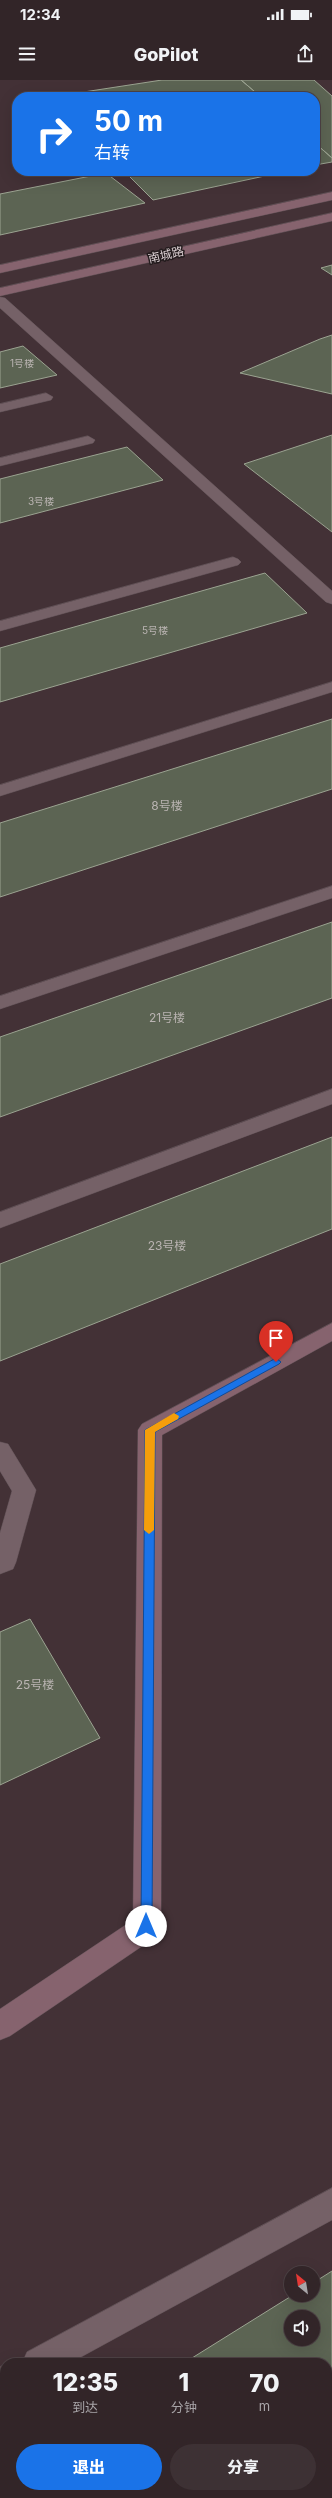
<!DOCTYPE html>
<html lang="zh">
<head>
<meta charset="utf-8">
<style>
  :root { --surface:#322528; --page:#3d3134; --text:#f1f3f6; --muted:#a8a5a8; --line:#4d4245; --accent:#1a73e8 }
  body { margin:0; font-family:Inter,"Noto Sans SC",sans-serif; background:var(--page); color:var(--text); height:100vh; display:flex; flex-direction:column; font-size:15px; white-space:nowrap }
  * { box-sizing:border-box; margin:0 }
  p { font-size:13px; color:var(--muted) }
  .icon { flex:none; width:22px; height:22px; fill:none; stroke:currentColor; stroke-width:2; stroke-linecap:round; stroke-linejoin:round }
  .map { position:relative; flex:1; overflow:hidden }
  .side { position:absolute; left:0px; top:2278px; width:332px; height:140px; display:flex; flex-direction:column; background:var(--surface); border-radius:16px 16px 0 0; box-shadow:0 4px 16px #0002,0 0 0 1px var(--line) }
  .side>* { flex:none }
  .banner { position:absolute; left:12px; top:12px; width:308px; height:84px; border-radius:16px; box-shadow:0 4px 16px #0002,0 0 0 1px var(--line); background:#1a73e8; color:#fff; overflow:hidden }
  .needle { width:26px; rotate:330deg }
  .tools { position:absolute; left:284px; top:2186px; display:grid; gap:8px }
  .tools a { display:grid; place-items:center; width:36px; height:36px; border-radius:50%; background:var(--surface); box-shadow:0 4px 16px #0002,0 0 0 1px var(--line); font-size:20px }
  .pin { position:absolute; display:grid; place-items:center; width:34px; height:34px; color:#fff; margin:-41px -17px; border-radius:50% 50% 50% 0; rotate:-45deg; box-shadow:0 0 4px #0007 }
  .pin .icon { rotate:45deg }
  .me { position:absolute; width:44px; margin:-22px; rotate:0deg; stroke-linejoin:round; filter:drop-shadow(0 0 3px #0008) }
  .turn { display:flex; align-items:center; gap:14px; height:84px; padding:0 16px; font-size:18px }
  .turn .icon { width:52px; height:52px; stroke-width:2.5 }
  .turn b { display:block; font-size:28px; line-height:34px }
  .eta { display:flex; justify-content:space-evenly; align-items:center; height:68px; text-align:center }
  .eta b { font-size:24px; font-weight:800; line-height:28px }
  .action { display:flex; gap:8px; margin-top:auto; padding:8px 16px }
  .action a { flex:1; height:46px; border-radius:24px; background:var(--accent); color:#fff; font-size:16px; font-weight:800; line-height:46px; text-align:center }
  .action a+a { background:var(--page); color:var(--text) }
  .status { display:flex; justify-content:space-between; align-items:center; height:28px; padding:0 20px; background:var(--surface); direction:ltr }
  .status svg { height:11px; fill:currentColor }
  header { display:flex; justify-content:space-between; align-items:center; height:52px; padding:0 16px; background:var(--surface); font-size:18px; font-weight:800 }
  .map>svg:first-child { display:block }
  .building { fill:#5c6453; stroke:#9ba391; fill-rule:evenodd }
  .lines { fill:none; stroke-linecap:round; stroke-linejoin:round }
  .street-casing { stroke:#5e4f54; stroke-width:1 }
  .secondary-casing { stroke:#5e4f54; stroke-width:1 }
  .street { fill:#756167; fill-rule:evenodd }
  .secondary { fill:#86636e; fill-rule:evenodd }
  .route { fill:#1a73e8; stroke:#114b97 }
  .slow { fill:#f59e0b }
  .labels { text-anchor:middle; stroke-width:3; stroke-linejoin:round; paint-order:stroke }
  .far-number-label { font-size:10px; fill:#bab4b2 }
  .far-street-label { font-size:12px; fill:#daced1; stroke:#241c1e }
  .number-label { font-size:12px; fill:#bab4b2 }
</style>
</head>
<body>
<div class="status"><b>12:34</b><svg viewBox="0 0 49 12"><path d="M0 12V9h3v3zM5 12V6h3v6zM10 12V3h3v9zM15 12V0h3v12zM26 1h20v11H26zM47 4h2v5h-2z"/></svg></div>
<header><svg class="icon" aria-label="menu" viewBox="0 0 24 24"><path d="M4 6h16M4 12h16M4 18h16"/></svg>GoPilot<svg class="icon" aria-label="share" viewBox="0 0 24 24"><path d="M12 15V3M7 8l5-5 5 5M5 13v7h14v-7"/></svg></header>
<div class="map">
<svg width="332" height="2418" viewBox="0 0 332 2418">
  <rect width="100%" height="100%" fill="#433136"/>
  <path class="building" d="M162,0H241L261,17H51Z
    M241,0H314L332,16V78L315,63V17H261Z
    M315,63L332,78V82L315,85Z
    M124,91H288L153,120Z
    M106,93L145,123L0,155V114Z
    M332,185V195L321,188Z
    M332,255V314L240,293L320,259Z
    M23,266L57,295L0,308V272Z
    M332,355V452L244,384Z
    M127,367L163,400L0,443V399Z
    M265,493L307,533L0,622V568Z
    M332,639V709L0,817V743Z
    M332,842V918L0,1037V957Z
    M332,1057V1149L0,1281V1184Z
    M30,1539L100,1658L0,1705V1552Z
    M332,2191V2376L327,2380V2283H184L293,2215H313V2203ZM291,2237H313V2259H291Z
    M195,2413H276L268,2418H198Z"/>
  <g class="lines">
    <defs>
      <path id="street" d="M0,217L5,218L332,511V524L326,522L0,228Z
        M46,313L53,317L51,320L0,332V324Z
        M88,356L95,360L93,363L0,386V378Z
        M233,477L238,479L241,482L238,485L0,551V541Z
        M332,602V612L0,716V705Z
        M332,806V818L0,929V916Z
        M332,1009V1024L0,1148V1132Z
        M0,1362L8,1364L36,1410L16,1482L13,1489L0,1494V1453L12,1411L0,1391Z
        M332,2108V2140L70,2283H22L27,2272Z
        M5,2285V2318L0,2320V2287Z"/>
      <path id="secondary" d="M332,112V120L0,193V185Z
        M332,133V141L0,216V208Z
        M332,1243V1261L162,1355L161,1847L157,1856L10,1956L0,1960V1929L133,1840L138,1350L142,1344Z"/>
    </defs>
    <use href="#street" class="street-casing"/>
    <use href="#secondary" class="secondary-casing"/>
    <use href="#street" class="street"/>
    <use href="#secondary" class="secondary"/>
  </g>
  <path class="route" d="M276,1278L281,1282L279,1284L155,1352L152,1846L146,1852L141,1846L145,1350Z"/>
  <path class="slow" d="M174,1333L179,1336L178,1339L155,1352L154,1450L149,1454L144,1450L145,1350Z"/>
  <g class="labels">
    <g class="far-number-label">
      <text x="22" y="287">1号楼</text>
      <text x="41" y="425">3号楼</text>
      <text x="155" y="554">5号楼</text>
    </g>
    <g class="far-street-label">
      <text transform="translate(166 175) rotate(-13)" y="4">南城路</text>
    </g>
    <g class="number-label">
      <text x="167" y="730">8号楼</text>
      <text x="167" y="942">21号楼</text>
      <text x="167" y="1170">23号楼</text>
      <text x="35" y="1609">25号楼</text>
    </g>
  </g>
</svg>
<div class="tools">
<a><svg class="needle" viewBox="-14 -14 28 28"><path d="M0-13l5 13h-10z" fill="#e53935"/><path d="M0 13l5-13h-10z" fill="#a8a5a8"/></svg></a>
<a><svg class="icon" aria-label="sound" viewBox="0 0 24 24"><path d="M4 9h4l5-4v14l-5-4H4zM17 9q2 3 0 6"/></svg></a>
</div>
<div class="pin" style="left:276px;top:1282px;background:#d93025"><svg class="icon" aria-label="arrive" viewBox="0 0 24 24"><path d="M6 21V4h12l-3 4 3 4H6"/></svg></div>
<svg class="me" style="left:146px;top:1846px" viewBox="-20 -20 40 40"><circle r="19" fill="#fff"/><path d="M0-13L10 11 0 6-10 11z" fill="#1a73e8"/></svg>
<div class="banner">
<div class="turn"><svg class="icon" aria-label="right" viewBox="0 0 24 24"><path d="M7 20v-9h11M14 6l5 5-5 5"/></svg><div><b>50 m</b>右转</div></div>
</div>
<section class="side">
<div class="eta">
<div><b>12:35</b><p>到达</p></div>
<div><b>1</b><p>分钟</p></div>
<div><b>70</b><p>m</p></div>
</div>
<div class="action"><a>退出</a><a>分享</a></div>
</section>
</div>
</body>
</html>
